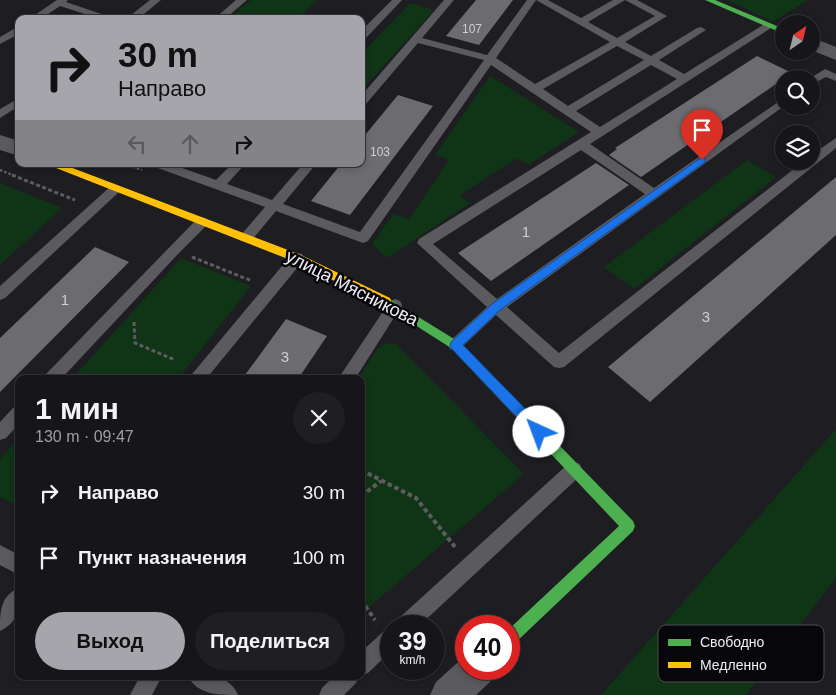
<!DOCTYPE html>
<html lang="ru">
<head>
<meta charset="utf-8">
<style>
  :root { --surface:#16161a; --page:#1f1f23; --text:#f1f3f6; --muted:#9e9fa2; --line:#353539; --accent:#a6a5ab }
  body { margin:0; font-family:Arial,sans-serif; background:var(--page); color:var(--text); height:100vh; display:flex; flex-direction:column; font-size:19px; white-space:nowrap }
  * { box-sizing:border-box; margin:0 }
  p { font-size:16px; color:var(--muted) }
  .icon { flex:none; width:28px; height:28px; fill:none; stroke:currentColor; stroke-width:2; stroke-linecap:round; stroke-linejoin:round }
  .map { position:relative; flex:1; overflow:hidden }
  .panel { position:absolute; left:15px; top:375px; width:350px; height:305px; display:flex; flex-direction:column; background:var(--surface); border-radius:10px; box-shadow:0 2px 8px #0003,0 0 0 1px var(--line) }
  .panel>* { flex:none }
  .top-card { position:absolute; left:15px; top:15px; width:350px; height:152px; border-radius:10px; box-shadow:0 2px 8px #0003,0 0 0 1px var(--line); background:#a6a5ab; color:#111; overflow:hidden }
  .needle { width:32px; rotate:35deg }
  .controls { position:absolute; left:775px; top:15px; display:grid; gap:10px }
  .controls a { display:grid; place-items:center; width:45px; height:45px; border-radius:50%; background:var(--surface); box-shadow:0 2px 8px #0003,0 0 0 1px var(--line); font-size:25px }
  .speed { position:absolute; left:380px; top:615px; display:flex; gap:10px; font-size:25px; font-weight:700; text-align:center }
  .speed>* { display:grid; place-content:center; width:65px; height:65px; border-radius:50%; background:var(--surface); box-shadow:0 2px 8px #0003,0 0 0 1px var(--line); line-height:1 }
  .speed small { font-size:12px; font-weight:400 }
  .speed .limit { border:8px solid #d22; background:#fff; color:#111 }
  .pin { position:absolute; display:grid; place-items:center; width:42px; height:42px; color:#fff; margin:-51px -21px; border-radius:50% 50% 50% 0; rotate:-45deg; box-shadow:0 0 5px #0007 }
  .pin .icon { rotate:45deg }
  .me { position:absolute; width:55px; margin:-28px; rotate:317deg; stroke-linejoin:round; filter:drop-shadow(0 0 4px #0008) }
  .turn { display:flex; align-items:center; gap:18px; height:105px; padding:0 20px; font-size:22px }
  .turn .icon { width:65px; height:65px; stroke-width:2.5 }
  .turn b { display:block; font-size:35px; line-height:42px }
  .lanes { display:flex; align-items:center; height:48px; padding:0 20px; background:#0003; justify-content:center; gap:25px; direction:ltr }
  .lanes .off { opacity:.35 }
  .round { display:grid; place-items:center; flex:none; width:52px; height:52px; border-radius:26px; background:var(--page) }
  .overview { display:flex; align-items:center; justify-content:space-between; height:85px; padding:0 20px }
  h1 { font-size:30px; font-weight:600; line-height:38px }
  .primary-button { display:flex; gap:10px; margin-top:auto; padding:10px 20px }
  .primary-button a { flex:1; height:58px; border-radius:30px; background:var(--accent); color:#111; font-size:20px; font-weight:600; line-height:58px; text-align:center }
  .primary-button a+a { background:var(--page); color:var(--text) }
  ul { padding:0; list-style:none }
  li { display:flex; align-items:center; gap:15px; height:65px; padding:0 20px }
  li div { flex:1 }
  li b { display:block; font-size:19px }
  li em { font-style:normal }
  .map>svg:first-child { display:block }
  .green { fill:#103416 }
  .building { fill:#6c6c70 }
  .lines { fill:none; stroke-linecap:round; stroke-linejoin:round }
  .path-far2 { stroke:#5d5c5f; stroke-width:2.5; stroke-dasharray:2.5 2; stroke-linecap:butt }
  .path-far1 { stroke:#5d5c5f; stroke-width:3; stroke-dasharray:4 2.5; stroke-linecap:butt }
  .path { stroke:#5d5c5f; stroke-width:4; stroke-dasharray:4.5 3; stroke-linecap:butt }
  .lane { fill:#5b5a5e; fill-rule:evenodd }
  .street { fill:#5b5a5e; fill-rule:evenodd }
  .fast { fill:#4caf50; fill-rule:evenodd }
  .slow { fill:#ffc107; fill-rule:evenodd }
  .route { fill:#1a73e8; stroke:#114b97 }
  .labels { text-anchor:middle; stroke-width:5; stroke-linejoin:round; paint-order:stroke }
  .far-number-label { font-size:12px; fill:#cfced4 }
  .number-label { font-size:15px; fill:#cfced4 }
  .street-label { font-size:18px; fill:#f0eef5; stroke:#07060a }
  .key { fill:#07060a; stroke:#4d4c50; stroke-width:1 }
  .key-label { font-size:14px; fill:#f0eef5 }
</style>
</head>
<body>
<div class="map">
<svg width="836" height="695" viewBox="0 0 836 695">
  <rect width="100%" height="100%" fill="#1e1d22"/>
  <path class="green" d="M251,0H317L297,19H228Z
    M727,0H808L773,22Z
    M410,3L434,10L361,91V54Z
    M490,76L579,132L528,165L517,158L460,195L470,203L387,258L372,244L393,214L409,219L449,160L435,155Z
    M747,160L776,177L634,289L604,267Z
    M0,183L62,208L0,265Z
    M181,258L251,286L178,379H72Z
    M387,343L396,344L524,474L361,614V379H358L377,349Z
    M836,429V578L746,695H601Z
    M19,438V507L0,497V459Z"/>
  <path class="building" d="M476,0H513L479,45L446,36Z
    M757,56L792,73L641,177L609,155L617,149L615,148Z
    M398,95L433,106L350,215L311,201L341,164H361V140Z
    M596,163L629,185L491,281L458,253Z
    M836,177V235L650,402L608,367Z
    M95,247L129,262L0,392V338Z
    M286,319L327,336L298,379H242Z"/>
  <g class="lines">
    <path class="path-far2" d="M124,164L142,170
      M0,170L15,176"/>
    <path class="path-far1" d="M12,175L75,200
      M192,257L252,281
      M134,322L135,343L175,360"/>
    <path class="path" d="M361,470L416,498L455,547
      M361,496L381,481
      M361,600L375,620"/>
    <path class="lane" d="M57,0H68L66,2L116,19H100L60,6L41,19H29Z
      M150,0H161L138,19H126Z
      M236,0H247L225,19H214Z
      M392,0H402L365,39L361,40V31Z
      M444,0H454L422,38L487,55L527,0H548L581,18L613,0H625L588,22L617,38L655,16L625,0H637L667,16L625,42L651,56L697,28L701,27L706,30L659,60L684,74L765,24H773L774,26L590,144L654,188L784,98V106L507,307L559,353L804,161H811V155L836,138V148L564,367L559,368L554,367L496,315L460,349L455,351L450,349L448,345L450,341L487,307L417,243L419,239L591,132L491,65L368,241L363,243L276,211L251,241H241L239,238L241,235L265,207L155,167L153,164H171L216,180L232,164H245L227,184L272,200L303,164H316L283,204L360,232L484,60L418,43L365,105L361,106V96ZM536,0L610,42L535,84L496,58ZM617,46L644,60L568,106L543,89ZM651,65L677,79L600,127L576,111ZM581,150L645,194L497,299L433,244Z
      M19,26V34L0,44V37Z
      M825,69L836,74V81L826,77L811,85V79H809Z
      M19,98V106L0,118V109Z
      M115,185L119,186L121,189L119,192L5,298L0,300V286L111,186Z
      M202,217L207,219L209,222L207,225L178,254L61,379H43L46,374L197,219Z
      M297,253L302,254L304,258L302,262L206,379H188L292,254Z
      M395,299L400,301L402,305L355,379H338L390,301Z
      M19,406V424L6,438L0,440V422L13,408Z
      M574,462L580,464L582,470L580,476L419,626H395L398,619L568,464Z
      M0,545L19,555V575L0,565Z
      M19,588C19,606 20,622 0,631C0,612 0,596 19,588Z
      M391,628V651L368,673L361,676V652L384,631Z
      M140,676H162L152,695H130Z
      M188,676C207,676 230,674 238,695C219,695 197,695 188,676Z
      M334,676H359L356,683L344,695H319L322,688Z"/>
    <path class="street" d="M811,37L836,47V60L811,50Z
      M0,135L19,141V156L0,150Z
      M466,655V669H495L490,682L476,695H430L436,682Z"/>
    <path class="fast" d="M705,0H715L784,29V34Z
      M386,297L459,342L633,521L635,526L633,531L514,644L509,646V629L619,526L451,348L382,304L381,301Z"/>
    <path class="slow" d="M49,164H62L301,255L390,298L391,301L390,304H382L293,261L51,166Z"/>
  </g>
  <path class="route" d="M702,157L706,160L705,162L500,310L463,345L544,428L545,432L544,436L539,437L535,436L451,348L450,345L451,342L492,304Z"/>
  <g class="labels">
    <g class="far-number-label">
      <text x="472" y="33">107</text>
      <text x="380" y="156">103</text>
    </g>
    <g class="number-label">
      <text x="526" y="237">1</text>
      <text x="65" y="305">1</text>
      <text x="706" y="322">3</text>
      <text x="285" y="362">3</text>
    </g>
    <g class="street-label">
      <text transform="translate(352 288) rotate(27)" y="6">улица Мясникова</text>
    </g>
  </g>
  <rect x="658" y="625" width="166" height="57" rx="8" class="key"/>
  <rect x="668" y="639" width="23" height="7" fill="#4caf50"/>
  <rect x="668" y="662" width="23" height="6" fill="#ffc107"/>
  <g class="key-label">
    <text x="700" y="647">Свободно</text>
    <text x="700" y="670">Медленно</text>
  </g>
</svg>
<div class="controls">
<a><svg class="needle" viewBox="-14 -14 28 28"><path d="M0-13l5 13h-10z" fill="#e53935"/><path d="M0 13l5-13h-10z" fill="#9e9fa2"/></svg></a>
<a><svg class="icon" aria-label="search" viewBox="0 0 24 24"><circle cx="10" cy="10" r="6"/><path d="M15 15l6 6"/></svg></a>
<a><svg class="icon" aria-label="layers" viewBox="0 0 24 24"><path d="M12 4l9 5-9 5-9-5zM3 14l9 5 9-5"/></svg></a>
</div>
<div class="speed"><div>39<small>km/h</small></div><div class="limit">40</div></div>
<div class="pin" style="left:702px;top:160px;background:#d93025"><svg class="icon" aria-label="arrive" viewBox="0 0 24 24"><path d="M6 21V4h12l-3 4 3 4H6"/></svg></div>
<svg class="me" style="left:539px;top:432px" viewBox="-20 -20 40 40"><circle r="19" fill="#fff"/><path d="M0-13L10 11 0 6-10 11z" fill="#1a73e8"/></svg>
<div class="top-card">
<div class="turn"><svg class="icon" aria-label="right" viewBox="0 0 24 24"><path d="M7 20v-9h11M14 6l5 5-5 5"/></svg><div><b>30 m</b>Направо</div></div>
<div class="lanes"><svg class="icon off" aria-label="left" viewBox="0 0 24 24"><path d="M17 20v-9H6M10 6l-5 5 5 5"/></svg><svg class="icon off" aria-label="ahead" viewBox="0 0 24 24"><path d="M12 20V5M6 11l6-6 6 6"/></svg><svg class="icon" aria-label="right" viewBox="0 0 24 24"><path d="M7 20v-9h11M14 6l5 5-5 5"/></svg></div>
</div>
<section class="panel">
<div class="overview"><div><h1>1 мин</h1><p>130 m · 09:47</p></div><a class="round"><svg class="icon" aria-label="close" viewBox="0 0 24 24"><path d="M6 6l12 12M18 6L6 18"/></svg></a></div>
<ul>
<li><svg class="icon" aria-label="right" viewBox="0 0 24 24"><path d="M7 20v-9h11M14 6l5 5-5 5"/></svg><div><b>Направо</b></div><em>30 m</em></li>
<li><svg class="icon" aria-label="arrive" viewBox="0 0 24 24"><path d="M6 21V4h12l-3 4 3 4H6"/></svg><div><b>Пункт назначения</b></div><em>100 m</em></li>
</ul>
<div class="primary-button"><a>Выход</a><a>Поделиться</a></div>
</section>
</div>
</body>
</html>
